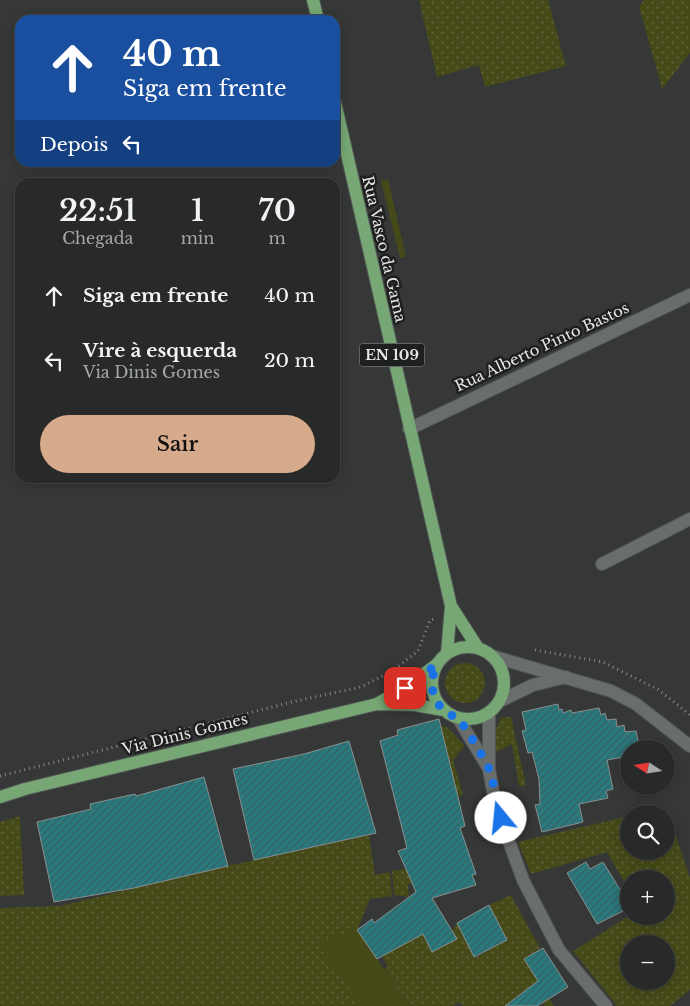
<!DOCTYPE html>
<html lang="pt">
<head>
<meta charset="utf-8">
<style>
  :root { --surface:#282a29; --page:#303231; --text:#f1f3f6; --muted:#a5a7a8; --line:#444646; --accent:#d6ab8b }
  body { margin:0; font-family:"Libre Baskerville",serif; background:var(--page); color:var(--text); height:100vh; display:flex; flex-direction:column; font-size:19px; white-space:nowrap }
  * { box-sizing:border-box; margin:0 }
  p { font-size:16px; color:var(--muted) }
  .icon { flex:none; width:28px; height:28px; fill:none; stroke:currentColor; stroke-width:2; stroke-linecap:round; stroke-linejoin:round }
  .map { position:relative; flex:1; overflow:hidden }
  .panel { position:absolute; left:15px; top:178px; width:325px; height:305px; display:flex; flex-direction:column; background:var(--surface); border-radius:15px; box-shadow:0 2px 12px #0003,0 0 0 1px var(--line) }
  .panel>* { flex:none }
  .banner { position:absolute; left:15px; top:15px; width:325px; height:152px; border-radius:15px; box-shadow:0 2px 12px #0003,0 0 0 1px var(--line); background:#1a4fa0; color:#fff; overflow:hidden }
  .needle { width:32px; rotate:282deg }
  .tools { position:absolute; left:620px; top:740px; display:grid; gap:10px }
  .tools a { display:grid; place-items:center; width:55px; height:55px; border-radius:50%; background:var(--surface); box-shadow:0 2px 12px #0003,0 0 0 1px var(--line); font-size:25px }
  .pin { position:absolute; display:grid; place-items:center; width:42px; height:42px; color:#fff; margin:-21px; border-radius:10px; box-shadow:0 2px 8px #0006 }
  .me { position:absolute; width:55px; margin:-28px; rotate:343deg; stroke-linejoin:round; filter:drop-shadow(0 0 4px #0008) }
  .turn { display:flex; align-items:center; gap:18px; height:105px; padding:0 25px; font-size:22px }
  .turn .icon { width:65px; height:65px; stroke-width:2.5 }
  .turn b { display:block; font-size:35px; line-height:42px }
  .then { display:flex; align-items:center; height:48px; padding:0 25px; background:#0003; gap:10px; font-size:19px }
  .eta { display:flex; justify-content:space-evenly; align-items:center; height:85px; text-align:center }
  .eta b { font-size:30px; font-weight:600; line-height:35px }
  .button { display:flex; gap:10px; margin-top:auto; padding:10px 25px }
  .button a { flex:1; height:58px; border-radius:30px; background:var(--accent); color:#111; font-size:20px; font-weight:600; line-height:58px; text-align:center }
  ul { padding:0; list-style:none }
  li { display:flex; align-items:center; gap:15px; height:65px; padding:0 25px }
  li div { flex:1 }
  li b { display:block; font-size:19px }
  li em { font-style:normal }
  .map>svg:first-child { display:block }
  .grass { fill:url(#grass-dots); fill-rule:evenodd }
  .garden { fill:#464a18 }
  .building { fill:url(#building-hatch); stroke:#8a8f8f }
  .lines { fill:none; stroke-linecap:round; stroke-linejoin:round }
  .street-casing { stroke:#515453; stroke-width:14 }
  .secondary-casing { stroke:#515453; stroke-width:14 }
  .primary-casing { stroke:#515453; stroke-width:14 }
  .path { stroke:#878a89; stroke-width:3; stroke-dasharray:1 4; stroke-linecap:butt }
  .street { stroke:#696d6b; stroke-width:12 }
  .secondary { stroke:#696d6b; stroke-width:12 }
  .primary { stroke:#76a774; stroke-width:12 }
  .route { stroke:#1a73e8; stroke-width:9; stroke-dasharray:0 16.2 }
  .labels { text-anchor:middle; stroke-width:5; stroke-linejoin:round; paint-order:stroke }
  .shield { fill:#1e1f1f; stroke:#aaacac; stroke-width:1 }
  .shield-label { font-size:14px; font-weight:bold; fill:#e6e8e8 }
  .street-label { font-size:15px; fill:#e6e8e8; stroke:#1e1f1f }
</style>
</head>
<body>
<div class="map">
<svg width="690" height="1006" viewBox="0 0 690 1006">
  <defs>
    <pattern id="grass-dots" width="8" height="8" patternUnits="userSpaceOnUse" patternTransform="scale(1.25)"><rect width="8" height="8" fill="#464a18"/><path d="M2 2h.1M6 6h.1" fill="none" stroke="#61643a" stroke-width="1.8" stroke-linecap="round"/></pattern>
    <pattern id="building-hatch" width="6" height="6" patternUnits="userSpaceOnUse" patternTransform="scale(1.25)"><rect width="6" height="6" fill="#2a797d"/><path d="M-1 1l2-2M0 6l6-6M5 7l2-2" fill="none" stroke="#386062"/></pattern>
  </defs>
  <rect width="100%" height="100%" fill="#353837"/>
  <path class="grass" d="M419,0H548L566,66L485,87L479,65L437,77Z
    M644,0H690V53L662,89L639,6Z
    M445 683a20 20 0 1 1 40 0a20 20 0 1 1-40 0Z
    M511,717L526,786H519L512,744L493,754L496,730L501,718Z
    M441,726L447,727L465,746L453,760L463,795L457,796Z
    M668,813L690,878V990L670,1006H617L573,951L629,916H666V879H629V890L607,852L531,874L518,842L629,816V851H666V814H663ZM629,944H666V981H629Z
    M20,816L24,895L0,896V822Z
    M369,835L375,875L390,872L392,896L370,899L357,930L363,1006H0V908L60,906L218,868Z
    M406,869L412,883L408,884L409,897L394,895L392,871Z
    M511,895L540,948L524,959L554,1006H545L530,988L505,1006H462L459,1002L453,1006H410L384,969L388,967L382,956L423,934L441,938L452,931L457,923L475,958L507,940L489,905Z"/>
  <path class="garden" d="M388,179L406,257L400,258L381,181Z
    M357,930L410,1006H362L317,944Z"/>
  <path class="building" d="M558,704L559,710L562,709L563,713L571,710L572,713L599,708L601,715L605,713L607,720L616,719L617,727L624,725L625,732L636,731L640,749H629V756L607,760L613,789L606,791L608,798L579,804L583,822L542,832L535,805L540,804L539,779L532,752L528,753L522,731L526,730L522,712Z
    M439,719L465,826L460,828L476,874L472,875L476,885L432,898L457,939L432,952L423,934L377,959L357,930L372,919L374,923L416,892L398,851L407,848L380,741L398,735L397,730Z
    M349,741L376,833L254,860L233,769L304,754Z
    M204,777L228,866L134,888L54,902L37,822L91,809L90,804L135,794L136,796Z
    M586,862L590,869L603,862L629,904V908L597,924L567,873Z
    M489,905L507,940L474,957L457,923Z
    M543,948L568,987L537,1006H505L538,981L524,959Z"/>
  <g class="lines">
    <defs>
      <path id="street" d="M602,564L690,519"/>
      <path id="secondary" d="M409,429L690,295
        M492,656L611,691L636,704L690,746
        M500,701L533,685L566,677
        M489,713V769L495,803L523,880L559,950L606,1006
        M458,718L489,769"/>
      <path id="primary" d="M313,0L318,20
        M335,102L451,606L447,653
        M451,606L478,648
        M432 683a36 36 0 1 1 72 0a36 36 0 1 1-72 0Z
        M377,704L414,705L444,710
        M0,797L25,789L377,704L405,688L436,665"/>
    </defs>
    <use href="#street" class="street-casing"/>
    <use href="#secondary" class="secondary-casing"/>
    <use href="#primary" class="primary-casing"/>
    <path class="path" d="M535,650L603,662L659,690L690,715
      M0,776L296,701L361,687L392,671L418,651L430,620L436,619"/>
    <use href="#street" class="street"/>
    <use href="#secondary" class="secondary"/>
    <use href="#primary" class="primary"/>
  </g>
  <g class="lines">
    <path class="route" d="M405,688L436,665C430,682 430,699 445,711C449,715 455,716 458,719C465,725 485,760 489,769C495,784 495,802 501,818"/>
  </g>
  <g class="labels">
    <rect class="shield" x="359.5" y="343.5" width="65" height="23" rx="4"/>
    <g class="shield-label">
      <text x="392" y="360">EN 109</text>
    </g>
    <g class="street-label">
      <text transform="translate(384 249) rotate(77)" y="5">Rua Vasco da Gama</text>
      <text transform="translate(542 347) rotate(-25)" y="5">Rua Alberto Pinto Bastos</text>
      <text transform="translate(185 734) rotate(-14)" y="5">Via Dinis Gomes</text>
    </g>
  </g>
</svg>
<div class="tools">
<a><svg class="needle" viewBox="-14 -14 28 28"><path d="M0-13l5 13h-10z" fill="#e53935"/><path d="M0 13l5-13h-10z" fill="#a5a7a8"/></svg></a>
<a><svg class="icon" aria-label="search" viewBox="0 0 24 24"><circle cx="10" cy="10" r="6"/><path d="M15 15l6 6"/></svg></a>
<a>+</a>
<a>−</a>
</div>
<div class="pin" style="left:405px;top:688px;background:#d93025"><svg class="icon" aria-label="arrive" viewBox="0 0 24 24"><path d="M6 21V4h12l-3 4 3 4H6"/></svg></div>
<svg class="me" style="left:501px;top:818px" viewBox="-20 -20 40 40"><circle r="19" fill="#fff"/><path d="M0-13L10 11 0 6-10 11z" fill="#1a73e8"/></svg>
<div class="banner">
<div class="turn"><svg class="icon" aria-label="ahead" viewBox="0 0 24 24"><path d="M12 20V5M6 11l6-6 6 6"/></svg><div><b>40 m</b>Siga em frente</div></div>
<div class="then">Depois<svg class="icon" aria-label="left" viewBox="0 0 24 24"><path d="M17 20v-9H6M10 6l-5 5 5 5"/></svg></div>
</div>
<section class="panel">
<div class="eta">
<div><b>22:51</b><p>Chegada</p></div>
<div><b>1</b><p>min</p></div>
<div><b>70</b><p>m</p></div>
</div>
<ul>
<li><svg class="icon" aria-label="ahead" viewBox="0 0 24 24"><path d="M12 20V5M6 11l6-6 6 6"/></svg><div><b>Siga em frente</b></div><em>40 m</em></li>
<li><svg class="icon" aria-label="left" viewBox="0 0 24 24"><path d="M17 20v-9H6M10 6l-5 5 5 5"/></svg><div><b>Vire à esquerda</b><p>Via Dinis Gomes</p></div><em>20 m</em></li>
</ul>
<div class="button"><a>Sair</a></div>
</section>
</div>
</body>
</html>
